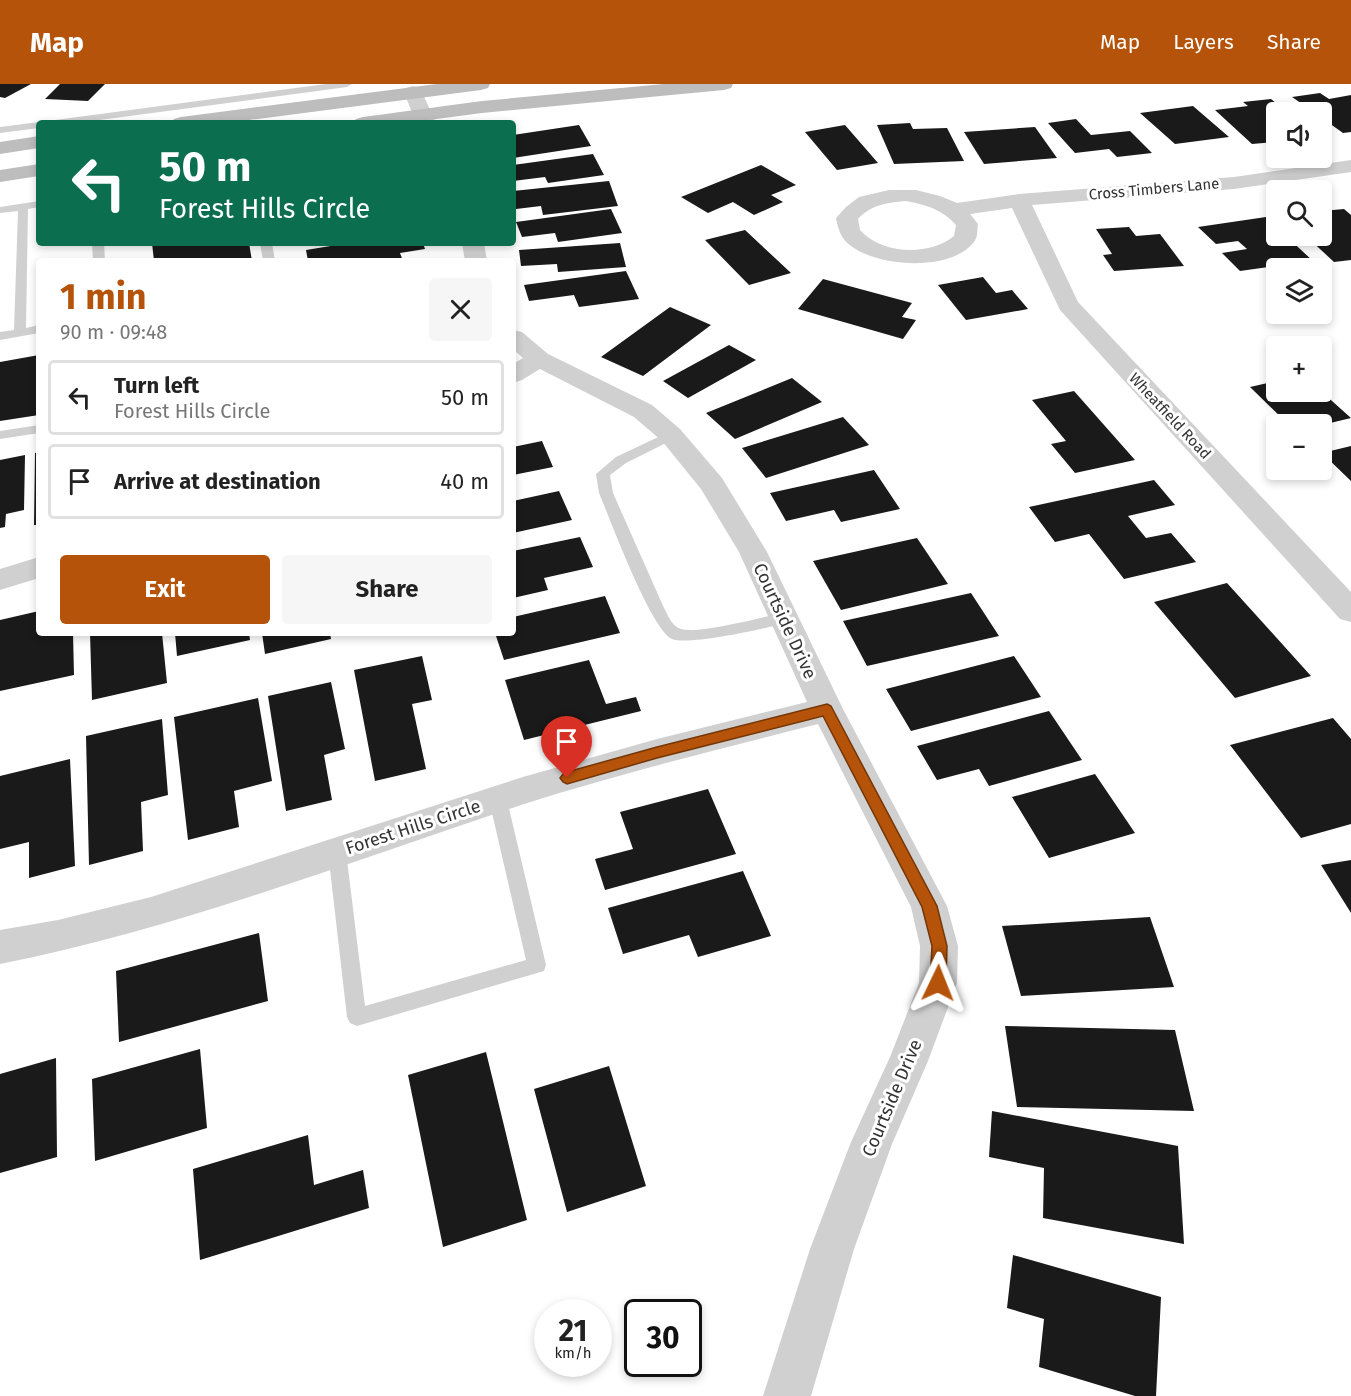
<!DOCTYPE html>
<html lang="en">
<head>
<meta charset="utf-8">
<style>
  :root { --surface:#fff; --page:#f6f6f6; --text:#222; --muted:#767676; --line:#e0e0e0; --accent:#b45309 }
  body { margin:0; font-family:"Fira Sans",sans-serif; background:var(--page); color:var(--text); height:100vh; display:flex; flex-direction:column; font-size:22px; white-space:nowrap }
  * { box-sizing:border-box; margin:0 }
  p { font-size:20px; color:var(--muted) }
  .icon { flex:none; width:33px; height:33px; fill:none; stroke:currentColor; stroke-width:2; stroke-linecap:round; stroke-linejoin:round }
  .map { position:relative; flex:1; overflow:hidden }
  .drawer { position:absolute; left:36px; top:174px; width:480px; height:378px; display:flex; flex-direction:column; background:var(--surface); border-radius:6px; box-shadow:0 3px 9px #0003 }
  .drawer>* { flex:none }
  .banner { position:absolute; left:36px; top:36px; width:480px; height:126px; border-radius:6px; box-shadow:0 3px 9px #0003; background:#0b6e4f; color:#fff; overflow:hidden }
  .controls { position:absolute; left:1266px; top:18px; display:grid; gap:12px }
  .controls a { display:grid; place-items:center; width:66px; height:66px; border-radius:6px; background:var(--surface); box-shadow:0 3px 9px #0003; font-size:30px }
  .speed { position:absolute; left:534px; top:1215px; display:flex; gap:12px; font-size:30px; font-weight:700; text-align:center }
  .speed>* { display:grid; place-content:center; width:78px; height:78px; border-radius:50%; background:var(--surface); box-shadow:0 3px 9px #0003; line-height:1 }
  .speed small { font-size:15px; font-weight:400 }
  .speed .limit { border:3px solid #111; border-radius:9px; background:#fff; color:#111 }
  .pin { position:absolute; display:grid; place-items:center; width:51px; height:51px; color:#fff; margin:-62px -26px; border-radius:50% 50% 50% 0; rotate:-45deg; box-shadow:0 0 6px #0007 }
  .pin .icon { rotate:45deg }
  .me { position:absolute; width:66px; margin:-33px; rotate:2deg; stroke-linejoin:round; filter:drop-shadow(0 0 4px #0008) }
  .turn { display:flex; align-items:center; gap:21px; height:126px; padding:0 24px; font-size:27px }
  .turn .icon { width:78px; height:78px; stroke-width:2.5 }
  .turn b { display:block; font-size:42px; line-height:51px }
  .round { display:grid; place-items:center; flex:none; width:63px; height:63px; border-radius:6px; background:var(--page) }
  .headline { display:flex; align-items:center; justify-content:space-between; height:102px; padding:0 24px }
  h1 { font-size:36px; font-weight:700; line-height:45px; color:var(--accent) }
  .action { display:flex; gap:12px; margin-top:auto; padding:12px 24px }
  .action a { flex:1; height:69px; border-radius:6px; background:var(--accent); color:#fff; font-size:24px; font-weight:700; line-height:69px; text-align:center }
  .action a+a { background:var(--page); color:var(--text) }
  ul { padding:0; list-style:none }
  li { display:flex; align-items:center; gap:18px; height:75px; margin:0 12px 9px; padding:0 12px; border:3px solid var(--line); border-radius:6px }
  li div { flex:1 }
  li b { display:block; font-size:22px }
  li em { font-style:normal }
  header { display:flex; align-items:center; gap:36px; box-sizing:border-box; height:84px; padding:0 30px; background:var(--accent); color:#fff }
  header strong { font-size:28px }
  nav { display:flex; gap:33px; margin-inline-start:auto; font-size:21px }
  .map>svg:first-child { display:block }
  .building { fill:#1a1a1a }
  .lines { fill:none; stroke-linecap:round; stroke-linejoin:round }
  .lane { fill:#d0d0d0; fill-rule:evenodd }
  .street { fill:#d0d0d0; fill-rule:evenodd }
  .secondary { fill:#bdbdbd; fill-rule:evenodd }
  .route { fill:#b45309; stroke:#753606; stroke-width:1.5 }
  .labels { text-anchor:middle; stroke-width:6; stroke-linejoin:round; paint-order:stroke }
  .far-street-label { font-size:15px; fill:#333; stroke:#fff }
  .street-label { font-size:18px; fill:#333; stroke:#fff }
</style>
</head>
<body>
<header>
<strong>Map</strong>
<nav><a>Map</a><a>Layers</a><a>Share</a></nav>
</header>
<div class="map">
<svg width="1351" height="1312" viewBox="0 0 1351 1312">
  <rect width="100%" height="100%" fill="#fff"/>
  <path class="building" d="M0,0H31L5,14L0,13Z
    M60,0H105L88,17L45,15Z
    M1320,9L1329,15L1351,11V48L1343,49L1322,34V28H1314L1292,13Z
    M1271,15L1287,28H1276V58L1252,60L1215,26L1248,22L1243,18Z
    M1193,22L1229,53L1175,60L1140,29Z
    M1076,35L1091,51L1130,47L1152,69L1117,73L1109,65L1075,69L1048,39Z
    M910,39L913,45L947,44L964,77L894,80L877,41Z
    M579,41L591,62L513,74V51Z
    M845,41L878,79L837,86L805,48Z
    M1035,43L1057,74L984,80L964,48Z
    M593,70L604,91L548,99L545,93L513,97V81Z
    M761,81L796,101L771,111L783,118L754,131L733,118L708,129L681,113Z
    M609,97L618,122L543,131L541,122L516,125L513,113V107Z
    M611,125L622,149L558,158L555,149L522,153L516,138Z
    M1344,125L1351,131V176L1334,178L1306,152H1322V127Z
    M1266,133L1276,143V152H1286L1313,177L1240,187L1222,169L1247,165L1238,157L1216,160L1198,143Z
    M1129,143L1136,152L1160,150L1184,182L1114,187L1103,171L1112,170L1096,145Z
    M745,146L791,189L749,201L705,156Z
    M152,159H249L252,177H154Z
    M349,159H423L425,165L400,169L403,177H308L306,166Z
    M620,159L626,183L558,188L557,180L521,182L519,166Z
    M626,187L639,215L579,223L574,211L529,217L524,201Z
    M983,193L996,209L1012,206L1028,225L966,236L938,201Z
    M823,195L912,219L902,233L916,236L903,255L798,225Z
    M670,223L711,241L643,292L601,273Z
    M729,261L756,276L688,314L663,297Z
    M39,271V331L0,337V278Z
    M792,294L822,318L735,355L706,329Z
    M1276,297V308H1322L1351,334L1322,341L1288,340L1250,303Z
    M1074,307L1135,376L1075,389L1051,360L1066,357L1032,316Z
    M843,333L869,361L766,394L742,364Z
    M542,357L553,383L513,391V363Z
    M1351,362V397L1322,369Z
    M39,368V441H34L35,369Z
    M25,371L24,426L6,430L5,443L0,444V376Z
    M874,386L900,425L841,438L834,426L786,437L770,409Z
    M1154,396L1175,421L1128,432L1146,454L1171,449L1196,478L1124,495L1089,450L1055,458L1029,423Z
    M559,407L572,436L513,449V417Z
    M580,453L593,483L544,494L548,506L513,514V467Z
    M917,454L948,500L841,526L813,477Z
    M1227,499L1311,592L1235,614L1154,518Z
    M971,509L999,552L867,582L843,537Z
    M605,512L620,549L504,576L495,549H513V533Z
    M39,527V549H73L74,591L0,607V536Z
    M90,549H162L167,599L92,616Z
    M175,549H249L250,556L177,572Z
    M262,549H330L331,555L265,570Z
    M422,572L432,616L412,620L426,685L375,697L354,586Z
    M1014,572L1041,613L911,647L886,605Z
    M589,576L606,620L636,613L641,627L524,656L505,596Z
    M331,598L345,665L324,671L332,716L286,727L268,612Z
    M258,614L272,697L234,707L239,743L188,756L174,633Z
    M1049,627L1082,676L989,702L979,685L937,696L917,662Z
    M1333,634L1351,655V740L1301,754L1230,661Z
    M162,635L168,711L141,718L143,767L89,781L86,652Z
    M70,675L75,782L29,794V758L0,765V692Z
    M1095,690L1135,749L1049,774L1012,713Z
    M708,705L736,770L605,806L595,775L633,765L620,728Z
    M1351,776V829L1321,781Z
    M743,787L771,852L698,873L689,851L623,870L608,824Z
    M1150,833L1174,903L1021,912L1002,842Z
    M259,849L268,917L119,958L116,887Z
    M1005,942L1175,946L1194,1027L1017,1023Z
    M200,965L207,1044L95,1077L92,995Z
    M486,968L527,1136L443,1163L408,991Z
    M56,974L57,1073L0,1089V990Z
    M609,982L646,1102L567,1128L534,1005Z
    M992,1027L1178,1062L1184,1160L1043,1134L1044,1084L989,1073Z
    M308,1051L314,1101L363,1086L369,1124L200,1176L193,1085Z
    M1013,1171L1161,1213L1156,1312H1135L1039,1283L1044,1235L1007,1224Z"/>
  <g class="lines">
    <path class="lane" d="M326,0H352L347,3L77,39H50L55,36Z
      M39,38L43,39H39V44L0,49V43Z
      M39,117V123L28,125L26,244L39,241V249L0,256V248L14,246L18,127L0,129V123Z
      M92,159H104L105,177H93Z
      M260,159H272L275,177H263Z
      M39,341V349L0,355V347Z
      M671,347L676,348L678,351L676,354L626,379L610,391L613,409L664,524C668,531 672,543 681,545C702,550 760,533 784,529L789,530L792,534L789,538C769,544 689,562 672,555C650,544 611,437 599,409L596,390L616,373Z
      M498,709L504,711L507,716L546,881L544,887L357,942L350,939L347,933L328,768L331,763L337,761L343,763L346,768L365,922L526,876L489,716L492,711Z"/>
    <path class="street" d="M413,2L420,4L422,8L436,39H416L404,8L406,4Z
      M1351,76V88L1234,105L1032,121L1078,218L1351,508V538L1340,535L1060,226L1012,124L970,130L978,140C977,146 978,153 974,158C951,188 878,183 851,162C841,155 838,145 836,134L846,123L859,113L889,106H916L940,112L957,119L1019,110L1234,93ZM906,117C926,121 942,125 956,141L954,152C930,172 882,171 860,146L858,135C872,120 887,119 906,117Z
      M462,159H484L487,177H465Z
      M513,246L522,248L548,270L652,321L680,345L722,394L767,468L843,625L947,822L958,862L957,899L928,977L892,1060L854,1165L811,1312H763L810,1165L851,1058L890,973L919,899L920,862L911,823L818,640C719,665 618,690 521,721C348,778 178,845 0,880V846L58,836L151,813L523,693L657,655L807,618L739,468L701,405L662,357L634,333L540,285L522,296L513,299V280L523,274L513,265Z
      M39,473V494L0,506V485Z"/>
    <path class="secondary" d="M437,0H490L488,4L481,6L226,39H171L174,35L181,33Z
      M664,0H733L731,4L724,6L482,29L406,39H353L356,35L363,33L482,17Z
      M39,52V64L0,70V58Z
      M39,80V92L0,98V86Z"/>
  </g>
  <path class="route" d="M827,620L831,622L937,822L947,862L946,899L944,904L938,906L932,904L930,899L932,862L922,823L823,632L657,674L567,700L563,698L560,694L563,690L567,688L657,663Z"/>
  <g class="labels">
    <g class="far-street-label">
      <text transform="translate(1154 105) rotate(-5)" y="5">Cross Timbers Lane</text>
      <text transform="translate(1170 332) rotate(47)" y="5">Wheatfield Road</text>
    </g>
    <g class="street-label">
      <text transform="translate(785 537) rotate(65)" y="6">Courtside Drive</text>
      <text transform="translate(413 743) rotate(-18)" y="6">Forest Hills Circle</text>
      <text transform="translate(892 1014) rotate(-67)" y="6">Courtside Drive</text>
    </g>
  </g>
</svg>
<div class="controls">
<a><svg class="icon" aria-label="sound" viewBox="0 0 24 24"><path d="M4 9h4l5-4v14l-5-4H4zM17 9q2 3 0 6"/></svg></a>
<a><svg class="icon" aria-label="search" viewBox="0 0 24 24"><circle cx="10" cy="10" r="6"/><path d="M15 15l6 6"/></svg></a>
<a><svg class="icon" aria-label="layers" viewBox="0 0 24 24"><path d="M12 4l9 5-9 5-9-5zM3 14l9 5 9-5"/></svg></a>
<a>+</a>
<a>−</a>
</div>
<div class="speed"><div>21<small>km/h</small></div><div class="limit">30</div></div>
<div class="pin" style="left:567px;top:694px;background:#d93025"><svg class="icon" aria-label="arrive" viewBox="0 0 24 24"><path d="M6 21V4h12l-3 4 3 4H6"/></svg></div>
<svg class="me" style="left:938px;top:899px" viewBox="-20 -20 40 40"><path d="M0-17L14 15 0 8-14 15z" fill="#b45309" stroke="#fff" stroke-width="4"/></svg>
<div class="banner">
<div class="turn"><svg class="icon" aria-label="left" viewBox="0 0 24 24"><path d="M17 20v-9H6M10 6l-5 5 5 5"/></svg><div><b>50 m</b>Forest Hills Circle</div></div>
</div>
<section class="drawer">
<div class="headline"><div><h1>1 min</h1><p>90 m · 09:48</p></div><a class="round"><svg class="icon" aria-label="close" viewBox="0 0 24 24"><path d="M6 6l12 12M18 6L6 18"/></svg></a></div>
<ul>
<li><svg class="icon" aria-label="left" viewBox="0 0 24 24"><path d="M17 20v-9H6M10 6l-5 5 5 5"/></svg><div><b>Turn left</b><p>Forest Hills Circle</p></div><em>50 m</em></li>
<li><svg class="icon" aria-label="arrive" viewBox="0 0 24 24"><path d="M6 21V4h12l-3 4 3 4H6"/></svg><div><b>Arrive at destination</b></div><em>40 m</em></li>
</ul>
<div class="action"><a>Exit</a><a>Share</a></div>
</section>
</div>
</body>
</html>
